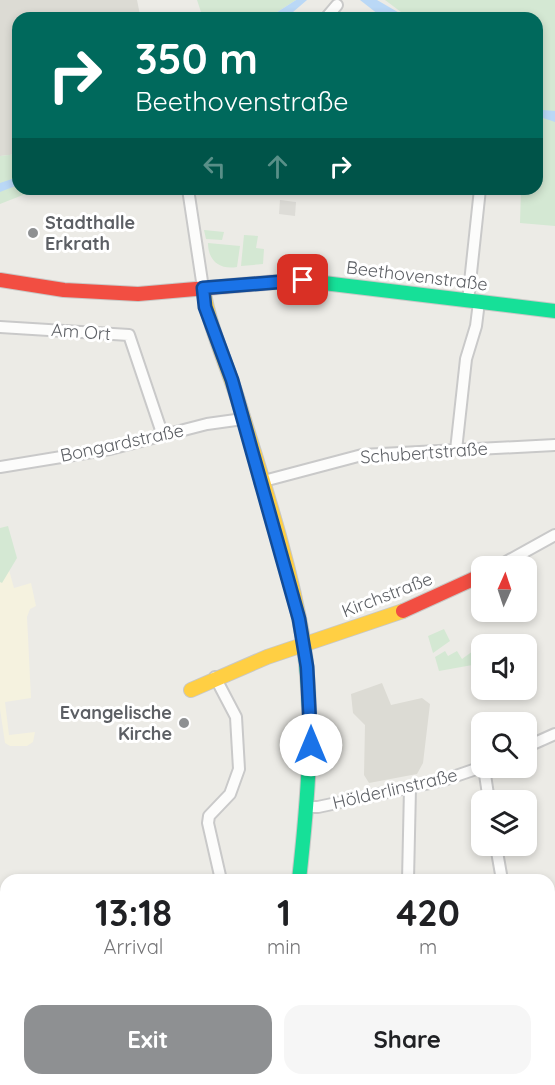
<!DOCTYPE html>
<html lang="en">
<head>
<meta charset="utf-8">
<style>
  :root { --surface:#fff; --page:#f6f6f6; --text:#202124; --muted:#757577; --accent:#8e9092 }
  body { margin:0; font-family:Quicksand,sans-serif; background:var(--page); color:var(--text); height:100vh; display:flex; flex-direction:column; font-size:22px; white-space:nowrap }
  * { box-sizing:border-box; margin:0 }
  p { font-size:20px; color:var(--muted) }
  .icon { flex:none; width:33px; height:33px; fill:none; stroke:currentColor; stroke-width:2; stroke-linecap:round; stroke-linejoin:round }
  .map { position:relative; flex:1; overflow:hidden }
  .panel { position:absolute; left:0px; top:874px; width:555px; height:212px; display:flex; flex-direction:column; background:var(--surface); border-radius:18px 18px 0 0; box-shadow:0 3px 9px #0003 }
  .panel>* { flex:none }
  .hud { position:absolute; left:12px; top:12px; width:531px; height:183px; border-radius:18px; box-shadow:0 3px 9px #0003; background:#00695c; color:#fff; overflow:hidden }
  .needle { width:39px; rotate:3deg }
  .fabs { position:absolute; left:471px; top:556px; display:grid; gap:12px }
  .fabs a { display:grid; place-items:center; width:66px; height:66px; border-radius:12px; background:var(--surface); box-shadow:0 3px 9px #0003; font-size:30px }
  .pin { position:absolute; display:grid; place-items:center; width:51px; height:51px; color:#fff; margin:-26px; border-radius:12px; box-shadow:0 3px 9px #0006 }
  .me { position:absolute; width:66px; margin:-33px; rotate:0deg; stroke-linejoin:round; filter:drop-shadow(0 0 4px #0008) }
  .turn { display:flex; align-items:center; gap:21px; height:126px; padding:0 24px; font-size:27px }
  .turn .icon { width:78px; height:78px; stroke-width:2.5 }
  .turn b { display:block; font-size:42px; line-height:51px }
  .lanes { display:flex; align-items:center; height:57px; padding:0 24px; background:#0003; justify-content:center; gap:30px; direction:ltr }
  .lanes .off { opacity:.35 }
  .eta { display:flex; justify-content:space-evenly; align-items:center; height:102px; text-align:center }
  .eta b { font-size:36px; font-weight:700; line-height:42px }
  .action { display:flex; gap:12px; margin-top:auto; padding:12px 24px }
  .action a { flex:1; height:69px; border-radius:18px; background:var(--accent); color:#fff; font-size:24px; font-weight:700; line-height:69px; text-align:center }
  .action a+a { background:var(--page); color:var(--text) }
  .map>svg:first-child { display:block }
  .commercial { fill:#f5f2df }
  .industrial { fill:#dddcd7 }
  .education { fill:#dcdbd4 }
  .green { fill:#d4e8d3 }
  .water { fill:#bad8f6 }
  .lines { fill:none; stroke-linecap:round; stroke-linejoin:round }
  .street-casing { stroke:#c9c9c9; stroke-width:14 }
  .fast-casing { stroke:#c8c8c6; stroke-width:16 }
  .slow-casing { stroke:#c8c8c6; stroke-width:16 }
  .jam-casing { stroke:#c8c8c6; stroke-width:16 }
  .street { stroke:#fcfcfb; stroke-width:10 }
  .fast { stroke:#16e098; stroke-width:14 }
  .slow { stroke:#ffcf43; stroke-width:14 }
  .jam { stroke:#f24e42; stroke-width:14 }
  .rail { stroke:#e3e3e3; stroke-width:3; stroke-dasharray:1.5 8; stroke-linecap:butt }
  .route-casing { stroke:#114b97; stroke-width:15 }
  .route { stroke:#1a73e8; stroke-width:10 }
  .poi-dot { fill:#8e9092; stroke:#fff; stroke-width:2 }
  .labels { text-anchor:middle; stroke-width:6; stroke-linejoin:round; paint-order:stroke }
  .poi-label { font-size:18px; font-weight:bold; fill:#5c5f64; stroke:#fff; text-anchor:start }
  .street-label { font-size:18px; fill:#5c5f64; stroke:#fff }
</style>
</head>
<body>
<div class="map">
<svg width="555" height="1085" viewBox="0 0 555 1085">
  <rect width="100%" height="100%" fill="#ecebe6"/>
  <path class="commercial" d="M9,570L14,588L31,583L36,606L30,609L27,617L31,698L5,702L9,735L35,732L33,742L27,746H10L5,743L0,709V582Z
    M0,944L6,945V1063L0,1064Z
    M73,1080H222L223,1085H73Z"/>
  <path class="industrial" d="M280,200L296,202L295,216L279,214Z"/>
  <path class="education" d="M0,0H137L140,15L134,18H18V154L0,156Z
    M382,683L391,705L422,698L430,704L423,763L417,774L369,783L364,775L365,725L353,713L351,694Z"/>
  <path class="green" d="M197,0H296L268,18H203Z
    M385,0H555V226L520,223L521,189H537V18H409Z
    M18,154V189H48L33,191L0,204V156Z
    M204,230L224,232L222,240L206,239Z
    M244,235L258,236L256,248L264,249L263,264L241,266Z
    M208,243L240,246L237,267C220,270 208,261 208,243Z
    M8,526L17,558L2,583L0,582V528Z
    M444,629L450,641L433,653L428,636Z
    M445,651L448,656L457,651L462,659L473,651L478,664L439,671L435,657Z"/>
  <path class="water" d="M296,0H307L286,18H268Z
    M360,0H377L408,18H383Z
    M537,103L543,110L555,111V122L537,116Z
    M18,177V185L0,192V183Z"/>
  <g class="lines">
    <defs>
      <path id="street" d="M326,18L337,5
        M188,189L203,288
        M468,301L480,189
        M0,327L129,335L163,436
        M456,450L466,359L476,326L479,302
        M0,467L110,449L207,424L243,419
        M260,482L362,455L555,445
        M497,567L555,535
        M215,677L236,717L239,769L230,794L209,816L208,823L221,880
        M526,747L555,734
        M484,768L489,801
        M307,807H318L444,780L482,767
        M496,846L502,880
        M408,880L410,788
        M549,913H555
        M0,939L6,941
        M435,1080L438,1085"/>
      <path id="fast" d="M299,280L555,311
        M299,880C308,799 315,720 303,639"/>
      <path id="slow" d="M203,288C209,326 225,360 237,397C261,476 289,558 303,639
        M191,690L267,657L403,611
        M262,1085L264,1080"/>
      <path id="jam" d="M0,280L64,290L138,294L299,280
        M403,611L482,575
        M549,1050L555,1051"/>
    </defs>
    <use href="#street" class="street-casing"/>
    <use href="#fast" class="fast-casing"/>
    <use href="#slow" class="slow-casing"/>
    <use href="#jam" class="jam-casing"/>
    <use href="#street" class="street"/>
    <use href="#fast" class="fast"/>
    <use href="#slow" class="slow"/>
    <use href="#jam" class="jam"/>
    <path class="rail" d="M0,918L6,919
      M549,972L555,973
      M549,985L555,986"/>
  </g>
  <g class="lines">
    <defs>
      <path id="route" d="M303,280L203,288L205,307L232,380L299,619L307,667L311,745"/>
    </defs>
    <use href="#route" class="route-casing"/>
    <use href="#route" class="route"/>
  </g>
  <g class="poi-dot">
    <circle cx="33" cy="233" r="6"/>
    <circle cx="184" cy="723" r="6"/>
  </g>
  <g class="labels">
    <g class="poi-label">
      <text x="45" y="229">Stadthalle<tspan x="45" dy="21">Erkrath</tspan></text>
      <text x="172" y="719" text-anchor="end">Evangelische<tspan x="172" dy="21">Kirche</tspan></text>
    </g>
    <g class="street-label">
      <text transform="translate(417 276) rotate(7)" y="6">Beethovenstraße</text>
      <text transform="translate(81 332) rotate(4)" y="6">Am Ort</text>
      <text transform="translate(122 443) rotate(-12)" y="6">Bongardstraße</text>
      <text transform="translate(424 453) rotate(-4)" y="6">Schubertstraße</text>
      <text transform="translate(387 595) rotate(-21)" y="6">Kirchstraße</text>
      <text transform="translate(395 789) rotate(-13)" y="6">Hölderlinstraße</text>
    </g>
  </g>
</svg>
<div class="fabs">
<a><svg class="needle" viewBox="-14 -14 28 28"><path d="M0-13l5 13h-10z" fill="#e53935"/><path d="M0 13l5-13h-10z" fill="#757577"/></svg></a>
<a><svg class="icon" aria-label="sound" viewBox="0 0 24 24"><path d="M4 9h4l5-4v14l-5-4H4zM17 9q2 3 0 6"/></svg></a>
<a><svg class="icon" aria-label="search" viewBox="0 0 24 24"><circle cx="10" cy="10" r="6"/><path d="M15 15l6 6"/></svg></a>
<a><svg class="icon" aria-label="layers" viewBox="0 0 24 24"><path d="M12 4l9 5-9 5-9-5zM3 14l9 5 9-5"/></svg></a>
</div>
<div class="pin" style="left:303px;top:280px;background:#d93025"><svg class="icon" aria-label="arrive" viewBox="0 0 24 24"><path d="M6 21V4h12l-3 4 3 4H6"/></svg></div>
<svg class="me" style="left:311px;top:745px" viewBox="-20 -20 40 40"><circle r="19" fill="#fff"/><path d="M0-13L10 11 0 6-10 11z" fill="#1a73e8"/></svg>
<div class="hud">
<div class="turn"><svg class="icon" aria-label="right" viewBox="0 0 24 24"><path d="M7 20v-9h11M14 6l5 5-5 5"/></svg><div><b>350 m</b>Beethovenstraße</div></div>
<div class="lanes"><svg class="icon off" aria-label="left" viewBox="0 0 24 24"><path d="M17 20v-9H6M10 6l-5 5 5 5"/></svg><svg class="icon off" aria-label="ahead" viewBox="0 0 24 24"><path d="M12 20V5M6 11l6-6 6 6"/></svg><svg class="icon" aria-label="right" viewBox="0 0 24 24"><path d="M7 20v-9h11M14 6l5 5-5 5"/></svg></div>
</div>
<section class="panel">
<div class="eta">
<div><b>13:18</b><p>Arrival</p></div>
<div><b>1</b><p>min</p></div>
<div><b>420</b><p>m</p></div>
</div>
<div class="action"><a>Exit</a><a>Share</a></div>
</section>
</div>
</body>
</html>
